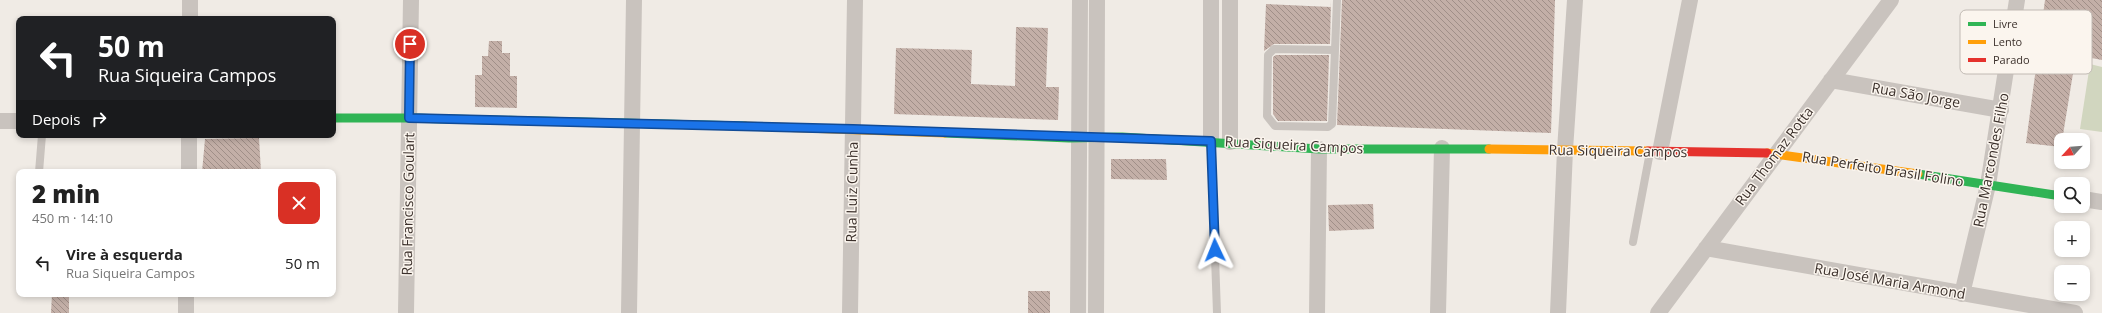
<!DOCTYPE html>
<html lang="pt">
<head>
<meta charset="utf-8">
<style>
  :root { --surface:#fff; --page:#f6f6f6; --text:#222; --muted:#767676 }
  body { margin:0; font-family:"Open Sans",sans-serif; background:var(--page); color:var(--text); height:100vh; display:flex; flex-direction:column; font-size:15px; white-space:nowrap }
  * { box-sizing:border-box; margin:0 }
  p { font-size:13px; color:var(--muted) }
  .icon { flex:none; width:22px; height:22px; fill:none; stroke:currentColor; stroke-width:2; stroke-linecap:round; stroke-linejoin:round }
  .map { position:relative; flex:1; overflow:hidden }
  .details { position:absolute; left:16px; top:169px; width:320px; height:128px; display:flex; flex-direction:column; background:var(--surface); border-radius:8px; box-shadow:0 2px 6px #0003 }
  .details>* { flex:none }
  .hud { position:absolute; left:16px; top:16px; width:320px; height:122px; border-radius:8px; box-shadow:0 2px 6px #0003; background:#202124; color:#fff; overflow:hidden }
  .needle { width:26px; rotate:244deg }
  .controls { position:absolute; left:2054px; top:133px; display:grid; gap:8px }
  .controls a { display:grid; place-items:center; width:36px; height:36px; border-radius:8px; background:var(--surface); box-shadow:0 2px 6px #0003; font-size:20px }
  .pin { position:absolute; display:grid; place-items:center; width:34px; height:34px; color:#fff; margin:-17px; border:2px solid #fff; border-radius:50%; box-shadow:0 1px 4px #0007 }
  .me { position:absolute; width:44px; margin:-22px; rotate:358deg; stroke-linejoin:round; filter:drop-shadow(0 0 3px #0008) }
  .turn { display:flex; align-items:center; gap:14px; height:84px; padding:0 16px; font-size:18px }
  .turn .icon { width:52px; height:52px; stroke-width:2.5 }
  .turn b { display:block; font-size:28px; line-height:34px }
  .then { display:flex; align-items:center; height:38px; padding:0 16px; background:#0003; gap:8px; font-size:15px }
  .round { display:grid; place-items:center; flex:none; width:42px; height:42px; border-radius:8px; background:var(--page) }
  .overview { display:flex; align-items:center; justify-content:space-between; height:68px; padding:0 16px }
  h1 { font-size:24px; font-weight:800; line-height:30px }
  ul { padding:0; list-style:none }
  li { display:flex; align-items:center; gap:12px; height:52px; padding:0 16px }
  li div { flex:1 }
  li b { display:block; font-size:15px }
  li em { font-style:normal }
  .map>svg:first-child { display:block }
  .green { fill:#d1d6bf }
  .building { fill:url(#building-back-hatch) }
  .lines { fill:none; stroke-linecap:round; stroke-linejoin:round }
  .lane { stroke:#c9c3be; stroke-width:8 }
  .street { stroke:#c9c3be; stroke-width:16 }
  .fast { stroke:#30b455; stroke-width:9 }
  .slow { stroke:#ff9f0a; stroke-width:9 }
  .jam { stroke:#e5322d; stroke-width:9 }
  .route-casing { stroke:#114b97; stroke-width:10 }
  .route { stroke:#1a73e8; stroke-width:7 }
  .labels { text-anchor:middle; stroke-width:3; stroke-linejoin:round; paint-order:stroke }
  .street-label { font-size:14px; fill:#3b302b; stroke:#fbf5ee }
  .key { fill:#fbf5ee; stroke:#c1bab4; stroke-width:1 }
  .key-label { font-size:11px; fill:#3b302b }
</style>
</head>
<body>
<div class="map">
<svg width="2102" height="313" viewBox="0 0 2102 313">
  <defs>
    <pattern id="building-back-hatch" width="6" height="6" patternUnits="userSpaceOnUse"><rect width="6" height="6" fill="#c3afa7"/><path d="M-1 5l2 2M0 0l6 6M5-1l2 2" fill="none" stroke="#a08f88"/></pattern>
  </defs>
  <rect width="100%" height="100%" fill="#f0ebe5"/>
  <path class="green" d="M2090,64L2102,67V132L2080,129Z"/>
  <path class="building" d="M1331,0L1330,44H1274L1264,51L1266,4L1331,7Z
    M1342,0H1555L1551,133L1337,125Z
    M2045,0H2102V60L2076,55L2061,147L2026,143Z
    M1016,27L1048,28L1046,87H1059L1058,120L894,114L896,48L972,50L971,84L1015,86Z
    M489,41H502V53H510V76H517V108L475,107V75H482V56H488Z
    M1276,55H1329L1327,121H1278L1273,114V57Z
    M259,138L261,172H202L205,139Z
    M1111,159H1166L1167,180L1111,179Z
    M1373,204L1374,229L1329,231L1328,205Z
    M1028,291H1050V313H1028Z
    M52,294H69V313H51Z"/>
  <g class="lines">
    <path class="lane" d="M1334,50L1274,49L1268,55L1267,116L1275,126L1328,127L1332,124L1337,0
      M1211,144L1217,313
      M39,172L42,135
      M1633,242L1650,152"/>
    <path class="street" d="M1211,0V141
      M190,19V0
      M1831,80L2001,110
      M0,121H19
      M1230,142V0
      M1660,152L1690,0
      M189,172V135
      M2083,199L2102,202
      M1706,248L2075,313
      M1962,294L1988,185L2017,0
      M186,313V294
      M406,313L411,0
      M629,313L634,0
      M850,313L855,0
      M1078,313L1080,0
      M1096,313L1097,0
      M1317,313L1319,149
      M1438,313L1442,148
      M1558,313L1565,150L1575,0
      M1658,313L1891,0"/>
    <path class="fast" d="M333,118H409L745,126
      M945,133L1069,138L1122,137L1319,149H1489
      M1918,174L2061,196"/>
    <path class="slow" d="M745,126L945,133
      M1489,149L1648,151
      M1767,153L1918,174"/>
    <path class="jam" d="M1648,151L1767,153"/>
  </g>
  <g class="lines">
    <defs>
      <path id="route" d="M410,44L409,118L853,129L1211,141L1215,250"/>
    </defs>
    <use href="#route" class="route-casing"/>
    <use href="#route" class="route"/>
  </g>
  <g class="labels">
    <g class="street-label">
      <text transform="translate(1916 95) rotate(10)" y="5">Rua São Jorge</text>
      <text transform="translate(1294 145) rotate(3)" y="5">Rua Siqueira Campos</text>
      <text transform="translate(1618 151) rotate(1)" y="5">Rua Siqueira Campos</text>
      <text transform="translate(1774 156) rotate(-53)" y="5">Rua Thomaz Rotta</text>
      <text transform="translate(1991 160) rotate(-79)" y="5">Rua Marcondes Filho</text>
      <text transform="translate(1883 169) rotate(9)" y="5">Rua Perfeito Brasil Folino</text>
      <text transform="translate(852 192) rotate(-89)" y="5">Rua Luiz Cunha</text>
      <text transform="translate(408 204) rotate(-89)" y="5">Rua Francisco Goulart</text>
      <text transform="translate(1890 281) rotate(10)" y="5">Rua José Maria Armond</text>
    </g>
  </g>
  <rect x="1960" y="10" width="132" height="64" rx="6" class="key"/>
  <rect x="1968" y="22" width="18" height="4" fill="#30b455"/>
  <rect x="1968" y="40" width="18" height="4" fill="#ff9f0a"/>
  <rect x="1968" y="58" width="18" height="4" fill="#e5322d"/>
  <g class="key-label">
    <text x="1993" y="28">Livre</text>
    <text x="1993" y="46">Lento</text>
    <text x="1993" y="64">Parado</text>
  </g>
</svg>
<div class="controls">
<a><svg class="needle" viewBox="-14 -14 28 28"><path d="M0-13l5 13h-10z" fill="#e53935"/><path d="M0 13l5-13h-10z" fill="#767676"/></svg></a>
<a><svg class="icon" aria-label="search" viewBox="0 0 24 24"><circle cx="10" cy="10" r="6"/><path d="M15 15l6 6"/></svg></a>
<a>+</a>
<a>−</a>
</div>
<div class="pin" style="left:410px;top:44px;background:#d93025"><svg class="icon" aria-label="arrive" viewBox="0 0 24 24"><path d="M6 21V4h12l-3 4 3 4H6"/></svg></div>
<svg class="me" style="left:1215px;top:250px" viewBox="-20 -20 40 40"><path d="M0-17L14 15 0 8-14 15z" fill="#1a73e8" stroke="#fff" stroke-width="4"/></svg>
<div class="hud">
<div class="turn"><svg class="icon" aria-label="left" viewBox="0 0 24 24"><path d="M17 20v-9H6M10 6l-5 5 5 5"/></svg><div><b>50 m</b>Rua Siqueira Campos</div></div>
<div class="then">Depois<svg class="icon" aria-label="right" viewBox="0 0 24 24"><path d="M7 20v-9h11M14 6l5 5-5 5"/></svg></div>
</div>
<section class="details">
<div class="overview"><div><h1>2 min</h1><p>450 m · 14:10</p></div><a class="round" style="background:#d93025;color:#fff"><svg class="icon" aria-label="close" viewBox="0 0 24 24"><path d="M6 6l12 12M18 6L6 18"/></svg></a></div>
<ul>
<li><svg class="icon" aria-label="left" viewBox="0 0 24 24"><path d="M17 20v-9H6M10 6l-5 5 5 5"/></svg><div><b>Vire à esquerda</b><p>Rua Siqueira Campos</p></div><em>50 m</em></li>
</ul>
</section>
</div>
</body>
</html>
